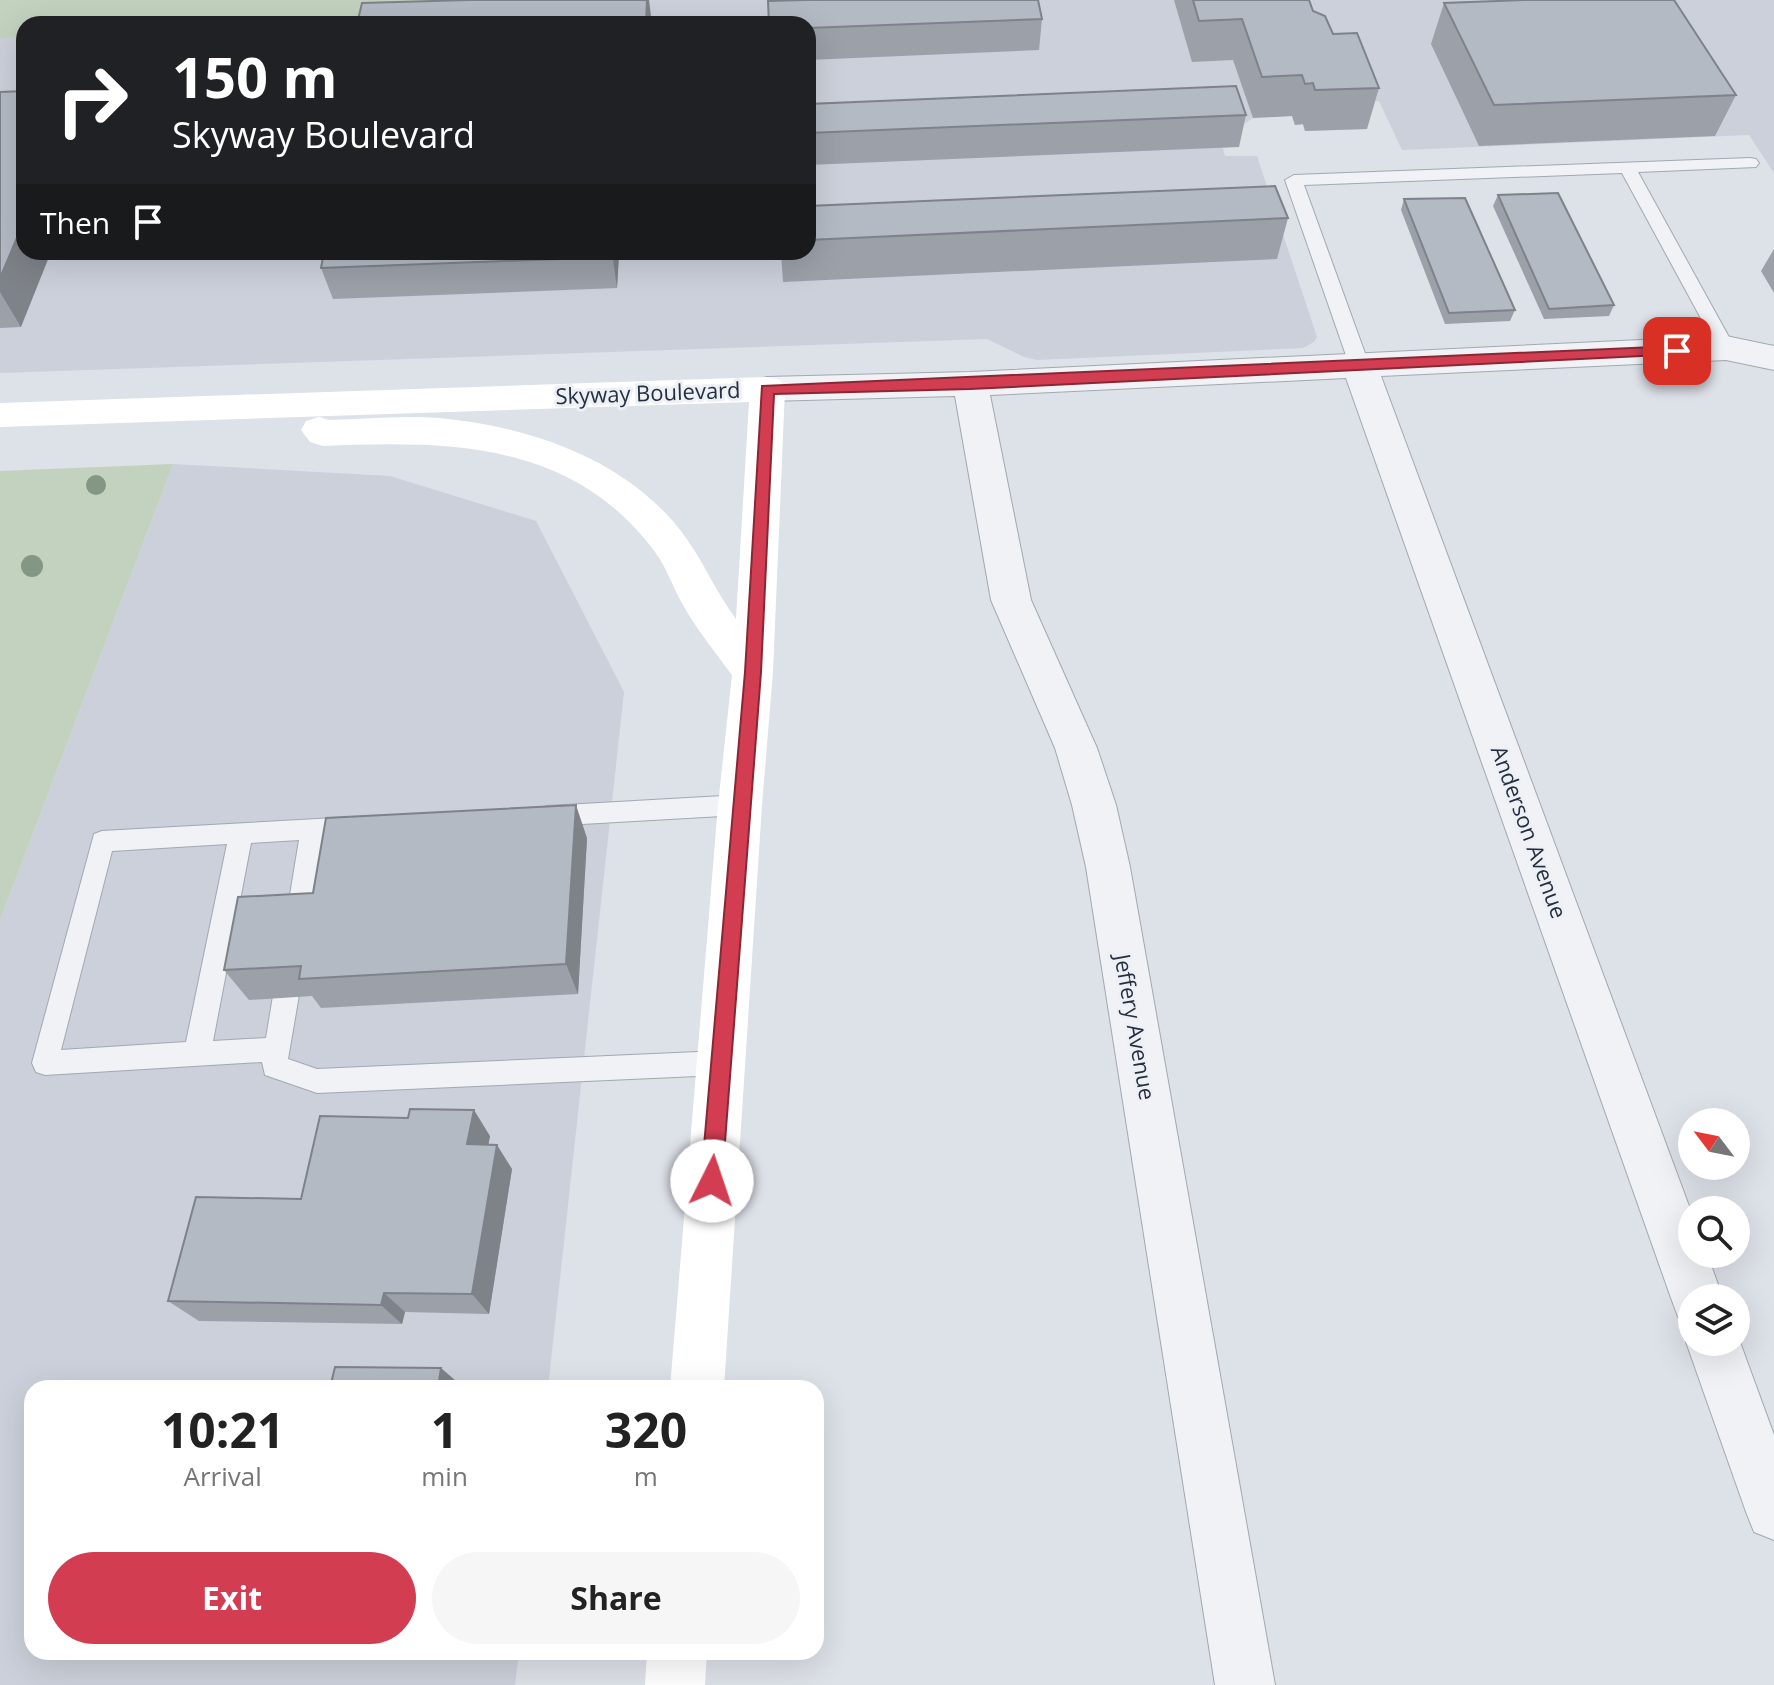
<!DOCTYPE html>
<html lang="en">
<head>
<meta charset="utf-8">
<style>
  :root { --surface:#fff; --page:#f6f6f6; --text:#222; --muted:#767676; --accent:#d23d52 }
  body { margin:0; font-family:"Open Sans",sans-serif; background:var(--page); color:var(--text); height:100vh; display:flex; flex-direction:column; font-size:30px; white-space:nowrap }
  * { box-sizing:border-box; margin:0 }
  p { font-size:26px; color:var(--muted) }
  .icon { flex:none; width:44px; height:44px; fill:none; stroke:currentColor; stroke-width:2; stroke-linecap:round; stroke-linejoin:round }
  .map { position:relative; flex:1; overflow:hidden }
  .drawer { position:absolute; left:24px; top:1380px; width:800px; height:280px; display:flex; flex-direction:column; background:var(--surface); border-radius:24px; box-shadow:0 8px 32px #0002 }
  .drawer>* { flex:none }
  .guide { position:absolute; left:16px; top:16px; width:800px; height:244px; border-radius:24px; box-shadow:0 8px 32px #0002; background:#202124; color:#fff; overflow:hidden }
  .needle { width:52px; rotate:302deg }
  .fabs { position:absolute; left:1678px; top:1108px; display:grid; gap:16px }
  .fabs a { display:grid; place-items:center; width:72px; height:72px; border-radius:50%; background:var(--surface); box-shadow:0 8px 32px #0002; font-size:40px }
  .pin { position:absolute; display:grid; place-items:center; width:68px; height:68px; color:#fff; margin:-34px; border-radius:16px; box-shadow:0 4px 12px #0006 }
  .me { position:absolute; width:88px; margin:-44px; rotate:4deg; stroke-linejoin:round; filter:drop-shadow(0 0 6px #0008) }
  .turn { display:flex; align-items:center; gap:28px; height:168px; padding:0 24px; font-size:36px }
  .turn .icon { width:104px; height:104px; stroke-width:2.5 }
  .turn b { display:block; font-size:56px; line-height:68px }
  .then { display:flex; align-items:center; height:76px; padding:0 24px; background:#0003; gap:16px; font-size:30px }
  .eta { display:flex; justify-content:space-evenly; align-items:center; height:136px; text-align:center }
  .eta b { font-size:48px; font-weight:700; line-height:56px }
  .button { display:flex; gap:16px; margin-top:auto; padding:16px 24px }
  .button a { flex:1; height:92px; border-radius:48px; background:var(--accent); color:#fff; font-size:32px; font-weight:700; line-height:92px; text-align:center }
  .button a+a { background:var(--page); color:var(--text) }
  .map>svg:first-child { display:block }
  .built { fill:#cbd0da }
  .green { fill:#c3d2be }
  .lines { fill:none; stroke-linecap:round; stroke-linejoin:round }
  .service-casing { stroke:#a2a8b2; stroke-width:2 }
  .minor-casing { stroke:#a2a8b2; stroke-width:2 }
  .service { fill:#f0f2f6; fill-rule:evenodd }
  .minor { fill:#f0f2f6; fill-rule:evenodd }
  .secondary { fill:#fff; fill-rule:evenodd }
  .tree { fill:#839784 }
  .wall { fill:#9ba0a9 }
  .shaded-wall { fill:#7e8289 }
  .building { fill:#b4bac4; stroke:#7e8289; stroke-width:2 }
  .route { fill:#d23d52; stroke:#882835; stroke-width:2 }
  .labels { text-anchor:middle; stroke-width:6; stroke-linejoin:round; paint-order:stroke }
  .street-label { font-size:22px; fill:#262f3f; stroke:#edf0f5 }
</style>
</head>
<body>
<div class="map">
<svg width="1774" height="1685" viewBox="0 0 1774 1685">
  <rect width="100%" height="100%" fill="#dde1e8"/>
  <path class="built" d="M644,0H1774V173L1749,135L1402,150L1379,101L1357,102L1367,129L1305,131L1303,125H1295L1292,116L1253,118L1235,130L1219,133L1225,156H1257L1317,337L1314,342L1303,348L1037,360L1024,357L987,339L0,373V35L24,34V252H808V24H384Z
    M173,464L390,476L536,521L624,692L548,1388H32V1652H519L515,1685H0V920Z"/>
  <path class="green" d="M0,0H644L414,24H24V37L0,38Z
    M173,464L0,920V471Z"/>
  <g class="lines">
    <defs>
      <path id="service" d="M1750,158L1756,159L1759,163L1756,167L1638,172L1735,348L1726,354L1717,348L1622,173L1304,185L1370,367L1360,373L1350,367L1285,180L1294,175Z
        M740,795L748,798L752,805L748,812L740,815L547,826L539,823L535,816L539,809L547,806Z
        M354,817L362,820L366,827L362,834L323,839L309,925L306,933L297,936L288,933L285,925L299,840L251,843L213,1041L266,1038L278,966L282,958L291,955L300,958L304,966L288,1059L317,1069L720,1051L729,1054L733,1063L729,1072L720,1075L317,1093L265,1075L262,1062L45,1075L36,1072L32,1063L94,834L102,831ZM227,844L186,1042L61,1050L112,851Z"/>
      <path id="minor" d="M1726,336L1774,346V370L1726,360L1381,376L1692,1214V1254H1707L1723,1298H1692V1322L1678,1317L1671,1298L1346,378L990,395L1031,600L1097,748L1116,805L1130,867L1275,1685H1215L1086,867L1072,805L1055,748L991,600L955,396L767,401L754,398L749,389L754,380L767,377L970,372Z
        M1692,1328V1342H1736V1333L1740,1342L1774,1435V1540L1754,1532L1746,1512L1686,1342Z"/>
    </defs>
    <use href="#service" class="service-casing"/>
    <use href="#minor" class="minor-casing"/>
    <use href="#service" class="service"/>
    <use href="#minor" class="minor"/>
    <path class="secondary" d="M767,377L780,380L785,389L773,672L762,805L724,1388H670L718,805L732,675C715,652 697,630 683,605C673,588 667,568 655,552C572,440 448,441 323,446L310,442L301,430L306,421L319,417L329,420C365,419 402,415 439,418C528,426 624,458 681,531C702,558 715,591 736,619L749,402L0,427V403Z
      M647,1652H707L705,1685H645Z"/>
  </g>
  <g class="tree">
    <circle cx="96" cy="485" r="10"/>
    <circle cx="32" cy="566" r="11"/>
  </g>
  <path class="wall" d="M1174,0H1309L1313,11L1379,88L1367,129L1305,131L1303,124L1295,125L1292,116L1253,118L1233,60L1192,62Z
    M1444,3L1736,95L1715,136L1479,146L1431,44Z
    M1042,19L1039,50L808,60V24Z
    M0,92L21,327L0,328Z
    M808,104L1246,115L1239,147L808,165Z
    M1498,195L1614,305L1609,316L1544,319L1493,206Z
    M1404,199L1515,310L1510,321L1445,324L1401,210Z
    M808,206L1288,218L1277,259L783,282L781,252H808Z
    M1774,249V293L1761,271Z
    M324,252H619L617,288L333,299L321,268Z
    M587,838L578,994L321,1008L312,996L249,1000L224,970L313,893Z
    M490,1136L488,1144L512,1169L489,1314L405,1312L402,1324L199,1321L168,1301L301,1199Z"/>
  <path class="shaded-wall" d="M647,0H649L652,24H646Z
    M24,221V252H51L21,327L0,292V278Z
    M612,252H619V255L617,288Z
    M576,805L587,838L578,994L566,964Z
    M474,1110L490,1136L484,1168L467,1144Z
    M497,1145L512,1169L489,1314L472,1294Z
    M384,1293L405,1312L402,1324L381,1305Z
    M441,1368L456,1381L455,1388H438Z"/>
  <path class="building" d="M469,0H647L646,24H357L362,3Z
    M805,0H1038L1042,19L808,28V24H769L768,1Z
    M1193,0H1309L1313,11L1325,16L1333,34L1357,33L1379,88L1315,90L1313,83L1305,84L1302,75L1262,77L1242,19L1199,21Z
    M1524,0H1674L1736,95L1494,105L1444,3Z
    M1236,86L1246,115L808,133V104Z
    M24,91V221L0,278V92Z
    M1275,186L1288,218L808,240V206Z
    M1558,193L1614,305L1549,309L1498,195Z
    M1465,198L1515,310L1449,313L1404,199Z
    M324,252H612L611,257L321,268Z
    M576,805L566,964L299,979L301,966L224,970L238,897L313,893L326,818Z
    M410,1109L474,1110L467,1144L497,1145L472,1294L384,1293L381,1305L168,1301L196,1197L301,1199L320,1116L408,1118Z
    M335,1367L441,1368L438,1388H330Z"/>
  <path class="route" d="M1677,346L1684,351L1682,354L970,389L774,394L761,672L722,1181L719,1188L712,1191L704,1188L701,1181L745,672L762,386Z"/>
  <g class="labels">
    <g class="street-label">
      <text transform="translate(648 393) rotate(-2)" y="8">Skyway Boulevard</text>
      <text transform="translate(1529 832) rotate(70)" y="8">Anderson Avenue</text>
      <text transform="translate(1135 1027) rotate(80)" y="8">Jeffery Avenue</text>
    </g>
  </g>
</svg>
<div class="fabs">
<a><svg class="needle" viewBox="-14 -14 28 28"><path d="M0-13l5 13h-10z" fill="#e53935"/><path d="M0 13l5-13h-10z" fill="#767676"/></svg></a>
<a><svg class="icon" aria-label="search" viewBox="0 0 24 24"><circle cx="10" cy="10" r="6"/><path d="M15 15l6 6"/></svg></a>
<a><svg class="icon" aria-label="layers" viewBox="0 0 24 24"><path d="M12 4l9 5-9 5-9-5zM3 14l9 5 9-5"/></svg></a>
</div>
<div class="pin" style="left:1677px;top:351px;background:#d93025"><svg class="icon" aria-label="arrive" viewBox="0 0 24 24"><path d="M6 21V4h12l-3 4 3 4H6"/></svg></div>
<svg class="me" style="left:712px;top:1181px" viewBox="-20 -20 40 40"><circle r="19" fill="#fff"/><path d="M0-13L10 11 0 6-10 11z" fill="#d23d52"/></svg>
<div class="guide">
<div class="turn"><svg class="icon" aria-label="right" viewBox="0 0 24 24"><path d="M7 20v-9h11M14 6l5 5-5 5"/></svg><div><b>150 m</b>Skyway Boulevard</div></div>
<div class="then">Then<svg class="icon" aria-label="arrive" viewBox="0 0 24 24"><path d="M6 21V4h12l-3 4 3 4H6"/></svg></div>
</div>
<section class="drawer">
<div class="eta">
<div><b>10:21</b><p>Arrival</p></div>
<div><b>1</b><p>min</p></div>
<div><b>320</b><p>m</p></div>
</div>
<div class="button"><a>Exit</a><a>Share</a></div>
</section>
</div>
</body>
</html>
